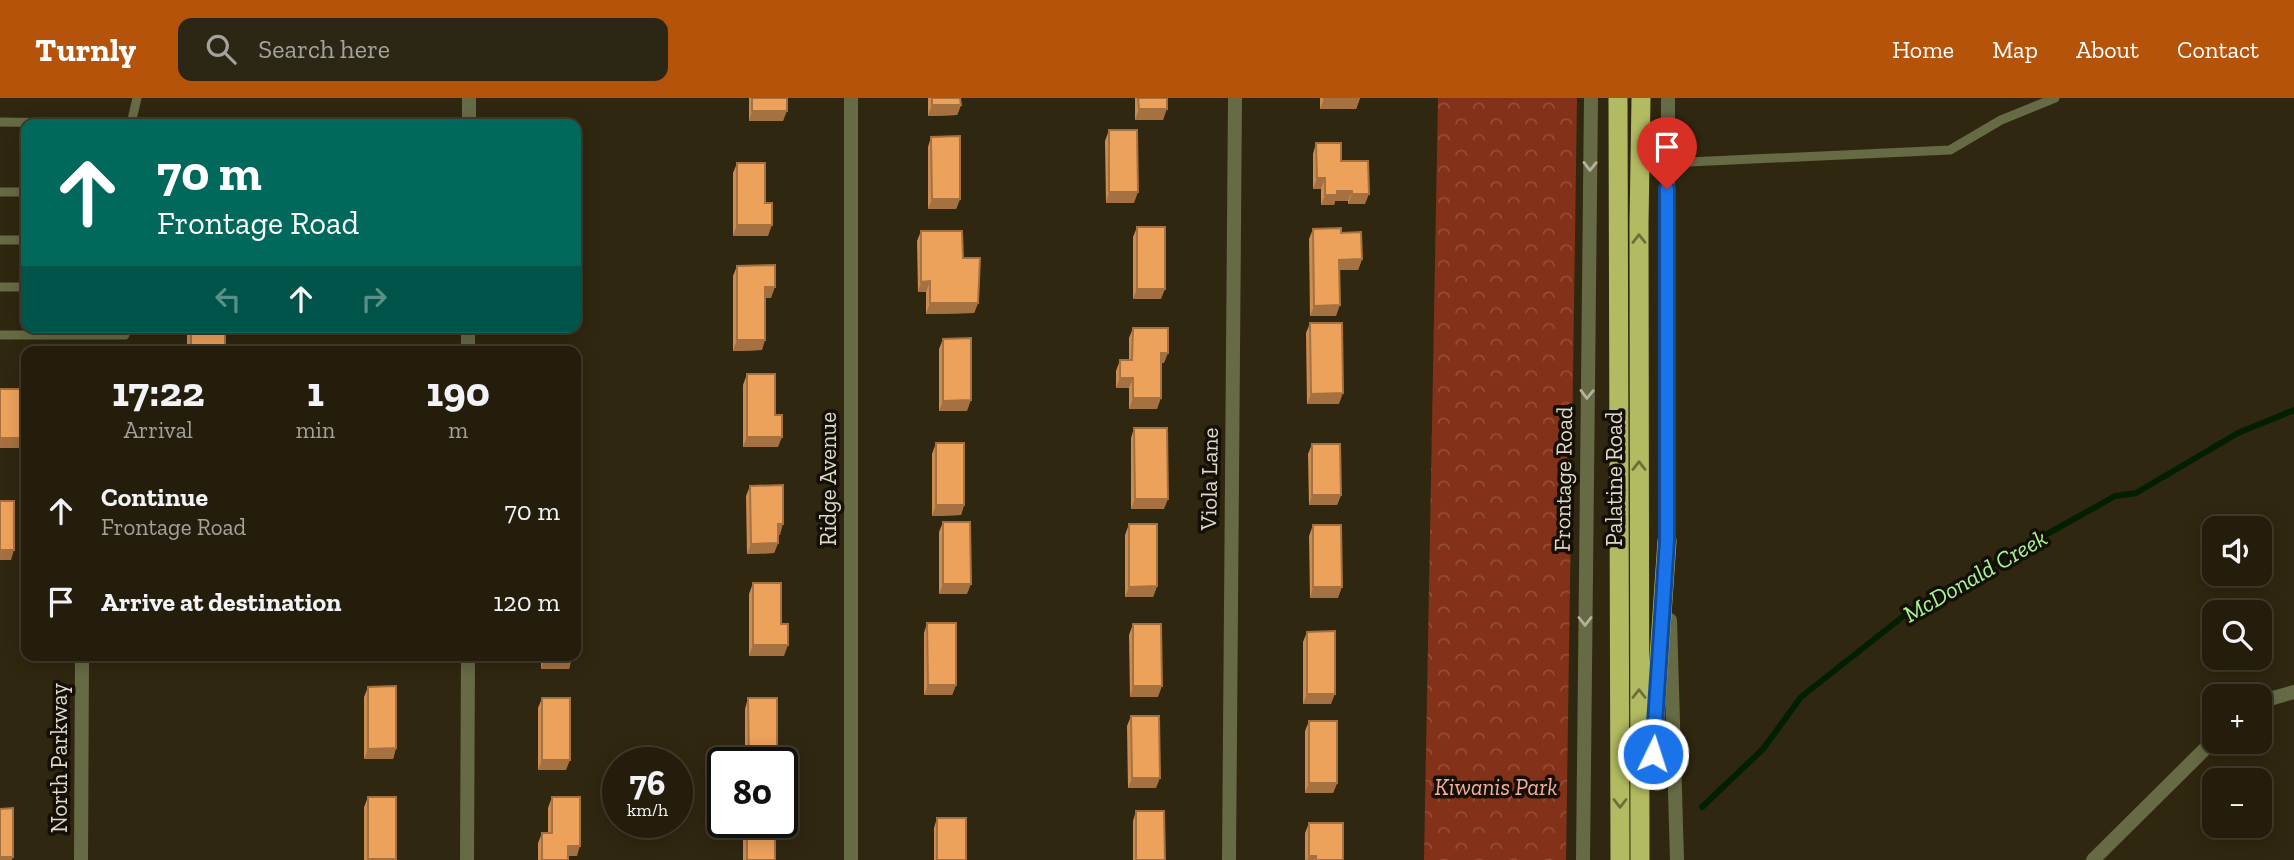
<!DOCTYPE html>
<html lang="en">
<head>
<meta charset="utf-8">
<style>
  :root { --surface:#241d0c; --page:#2c2615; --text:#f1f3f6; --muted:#a3a29d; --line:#413b2d; --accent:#b45309 }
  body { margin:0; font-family:"Zilla Slab",serif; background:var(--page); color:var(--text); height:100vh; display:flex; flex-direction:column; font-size:26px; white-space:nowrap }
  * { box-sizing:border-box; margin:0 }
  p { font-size:23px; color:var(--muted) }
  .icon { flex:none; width:38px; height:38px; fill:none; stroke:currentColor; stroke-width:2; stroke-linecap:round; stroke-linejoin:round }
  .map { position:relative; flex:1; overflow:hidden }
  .side { position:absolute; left:21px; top:248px; width:560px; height:315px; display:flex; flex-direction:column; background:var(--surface); border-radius:14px; box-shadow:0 4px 18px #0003,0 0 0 2px var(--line) }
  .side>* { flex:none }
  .top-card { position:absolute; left:21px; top:21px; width:560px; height:214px; border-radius:14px; box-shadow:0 4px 18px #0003,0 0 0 2px var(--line); background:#00695c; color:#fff; overflow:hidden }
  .tools { position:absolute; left:2202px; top:418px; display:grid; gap:14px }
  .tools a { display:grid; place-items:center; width:70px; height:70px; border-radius:14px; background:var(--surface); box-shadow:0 4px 18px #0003,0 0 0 2px var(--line); font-size:35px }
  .speed { position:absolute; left:602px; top:649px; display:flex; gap:14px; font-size:35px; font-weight:700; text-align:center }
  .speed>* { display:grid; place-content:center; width:91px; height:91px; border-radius:50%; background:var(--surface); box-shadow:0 4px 18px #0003,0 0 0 2px var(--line); line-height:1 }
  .speed small { font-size:18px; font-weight:400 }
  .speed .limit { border:4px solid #111; border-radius:10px; background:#fff; color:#111 }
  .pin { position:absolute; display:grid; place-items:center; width:60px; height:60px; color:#fff; margin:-72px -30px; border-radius:50% 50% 50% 0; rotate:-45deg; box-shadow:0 0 7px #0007 }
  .pin .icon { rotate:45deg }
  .me { position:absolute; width:77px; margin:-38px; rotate:4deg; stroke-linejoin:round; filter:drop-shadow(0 0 5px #0008) }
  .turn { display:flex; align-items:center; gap:24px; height:147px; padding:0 21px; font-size:32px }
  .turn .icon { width:91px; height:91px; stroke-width:2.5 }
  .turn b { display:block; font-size:49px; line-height:60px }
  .lanes { display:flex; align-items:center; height:66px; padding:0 21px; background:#0003; justify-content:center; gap:35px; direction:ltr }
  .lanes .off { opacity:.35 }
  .eta { display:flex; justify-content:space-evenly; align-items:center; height:119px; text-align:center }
  .eta b { font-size:42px; font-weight:800; line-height:49px }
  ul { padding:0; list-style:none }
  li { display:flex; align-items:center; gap:21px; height:91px; padding:0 21px }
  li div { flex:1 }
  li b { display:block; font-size:26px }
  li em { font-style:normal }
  header { display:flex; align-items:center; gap:42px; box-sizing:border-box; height:98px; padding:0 35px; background:var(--accent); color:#fff }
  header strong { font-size:33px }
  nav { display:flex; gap:38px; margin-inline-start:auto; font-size:24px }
  .search { width:490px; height:63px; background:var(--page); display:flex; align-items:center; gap:18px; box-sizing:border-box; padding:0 24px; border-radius:14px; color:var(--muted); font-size:26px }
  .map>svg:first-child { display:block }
  .park { fill:url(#park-crowns) }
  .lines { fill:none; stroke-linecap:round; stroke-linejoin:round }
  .stream { stroke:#022000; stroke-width:6 }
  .service { stroke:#676b45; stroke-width:9 }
  .minor { stroke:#676b45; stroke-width:14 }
  .tertiary { stroke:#676b45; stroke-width:14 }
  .trunk { stroke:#b2bb61; stroke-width:19 }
  .wall { fill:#cc8b4f }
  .shaded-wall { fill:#a67140 }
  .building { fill:#eda25c; stroke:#a67140; stroke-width:2 }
  .oneway { stroke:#b5b29c }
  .oneway2 { stroke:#6b6e38 }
  .route-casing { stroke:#114b97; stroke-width:18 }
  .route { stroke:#1a73e8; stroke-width:12 }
  .labels { text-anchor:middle; stroke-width:7; stroke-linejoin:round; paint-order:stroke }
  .street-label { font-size:23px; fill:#dfd9cb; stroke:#151007 }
  .park-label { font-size:23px; font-style:italic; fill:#f8ae99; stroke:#151007 }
  .water-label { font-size:24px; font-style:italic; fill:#a8f893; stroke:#151007 }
</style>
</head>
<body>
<header>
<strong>Turnly</strong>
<div class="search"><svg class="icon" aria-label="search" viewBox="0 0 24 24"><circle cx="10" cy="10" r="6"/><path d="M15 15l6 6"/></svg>Search here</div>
<nav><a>Home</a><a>Map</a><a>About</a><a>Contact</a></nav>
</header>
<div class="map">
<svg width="2294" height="762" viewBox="0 0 2294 762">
  <defs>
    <pattern id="park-crowns" width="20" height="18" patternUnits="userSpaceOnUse" patternTransform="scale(1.75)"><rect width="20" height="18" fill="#833119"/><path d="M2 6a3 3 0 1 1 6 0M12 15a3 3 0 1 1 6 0" fill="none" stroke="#944e39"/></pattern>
  </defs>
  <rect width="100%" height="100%" fill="#302710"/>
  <path class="park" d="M1438,0H1577L1566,762H1424Z"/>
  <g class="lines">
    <path class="stream" d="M1702,709L1763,651L1801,599L1910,513L2115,398L2136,395L2238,335L2294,312"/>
    <path class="service" d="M0,24L137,26
      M131,26L137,0
      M1667,65L1950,52L2001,22L2055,0
      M0,94H26
      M0,142H26
      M0,189H26
      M0,237H125V229"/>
    <path class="minor" d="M469,26V0
      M468,254V229
      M2259,604L2294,594
      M81,762L82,558
      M467,762L468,558
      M851,762V0
      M1229,762L1235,0
      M2093,762L2214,642"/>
    <path class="tertiary" d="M1667,453L1668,0
      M1670,522L1677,762
      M1583,762L1591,0"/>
    <path class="trunk" d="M1618,0L1620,762
      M1651,677L1667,443
      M1640,762L1639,126L1641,0"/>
  </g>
  <path class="wall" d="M749,0H787L783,23H749Z
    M928,0H960L961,7L957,17L928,18Z
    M1135,0H1167L1163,22H1135Z
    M1320,0H1360L1356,11H1320Z
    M1109,32L1134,105H1106L1105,43Z
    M931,39L960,101L956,111H928V49Z
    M1316,45L1341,63L1365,106H1348V103H1335L1334,107H1321V91H1313V56Z
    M737,65L765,105L768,138H733V75Z
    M1137,129L1161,201H1133V139Z
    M1313,131L1341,135L1362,161L1358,172H1340L1336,218H1310L1309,141Z
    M921,133L963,160L978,205L974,215L926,216V194H918L917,143Z
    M737,168L771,200H765L762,252L733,253V178Z
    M1310,225L1339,306H1307L1306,235Z
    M187,229H225L224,254H187Z
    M1133,230L1164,265H1161L1157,311H1129V290H1116V273L1120,262H1129V240Z
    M943,241L967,313H939V251Z
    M747,276L775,317L778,349H743V287Z
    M1134,330L1164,411H1131V340Z
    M936,345L964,407L961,417L932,418V356Z
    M1312,346L1341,397L1337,407H1309L1308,356Z
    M750,388L780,437H778V445L774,455L747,456L746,398Z
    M943,424L967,496H939V434Z
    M1129,426L1157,488L1153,499H1125V437Z
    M1313,427L1338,500H1310L1309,438Z
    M753,485L781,526L784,558H749V496Z
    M927,525L956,587L952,597H924V535Z
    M1133,526L1158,599H1130L1129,537Z
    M1307,534L1331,606H1303V544Z
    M541,558H572L569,571H541Z
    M368,589L396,650L393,661H364V599Z
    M542,600L566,672H538V610Z
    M748,600L777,662L776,665H745V611Z
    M1131,618L1156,690H1128L1127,628Z
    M1309,623L1337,685L1333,695H1305V633Z
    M368,699H396V762H364V709Z
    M552,699L577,758H568V762H538V745L542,735H548V710Z
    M1136,713L1165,762H1133V723Z
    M937,720L966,762H934V730Z
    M743,724H775V762H743Z
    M1309,725L1343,762H1305V735Z"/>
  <path class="shaded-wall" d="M1360,0L1356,11H1320L1324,1Z
    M932,7H961L957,17L928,18Z
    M1139,11H1167L1163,22H1135Z
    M752,13H787L783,23H749Z
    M1317,80H1325L1321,91H1313Z
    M1337,93H1352L1348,103H1335L1334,107H1321L1325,97Z
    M1109,94H1138L1134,105H1106Z
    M1352,96H1369L1365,106H1348Z
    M932,101H960L956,111H928Z
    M737,127H772L768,138H733Z
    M1362,161L1358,172H1336L1339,162Z
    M930,183L926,194H918L921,184Z
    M765,189H775L771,200H761Z
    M1137,191H1165L1161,201H1133Z
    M930,205H978L974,215L926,216Z
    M1340,207L1336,218H1310L1314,208Z
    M737,242H765L762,252L733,253Z
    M191,252H225L224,254H190Z
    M1161,255H1168L1164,265H1157Z
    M1120,280H1133L1129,290H1116Z
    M1343,295L1339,306H1307L1311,296Z
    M1133,300H1161L1157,311H1129Z
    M971,302L967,313H939L943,303Z
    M747,339H782L778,349H743Z
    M0,340H22L19,350H0Z
    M1312,397H1341L1337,407H1309Z
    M1135,401H1168L1164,411H1131Z
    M936,407H964L961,417L932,418Z
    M778,426H783L780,437H774Z
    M778,445L774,455L747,456L751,446Z
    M0,452H14L11,462H0Z
    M943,486H971L967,496H939Z
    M1157,488L1153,499H1125L1129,489Z
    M1313,489H1342L1338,500H1310Z
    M753,547H788L784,558H749Z
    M156,558H185L184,560H156Z
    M544,560H572L569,571H541Z
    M928,587H956L952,597H924Z
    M1133,588H1162L1158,599H1130Z
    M1307,596H1335L1331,606H1303Z
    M396,650L393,661H364L368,651Z
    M542,662H570L566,672H538Z
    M749,662H777L776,665H748Z
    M1132,680H1160L1156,690H1128Z
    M1309,685H1337L1333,695H1305Z
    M568,748H580L577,758H564Z
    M1309,758H1316L1314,762H1307Z
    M0,759H13L12,762H0Z"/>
  <path class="building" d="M752,0H787V13H752Z
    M932,0H960L961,7H932Z
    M1138,0H1167V11H1139Z
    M1324,0H1360L1324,1Z
    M1109,32H1137L1138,94H1109Z
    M960,38V101H932L931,39Z
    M1316,45H1341V63H1368L1369,96H1352V93H1337V97H1325V80H1317Z
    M737,65H765V105H772V127H737Z
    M1137,129H1165V191H1137Z
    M1341,130V135L1361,134L1362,161L1339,162L1340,207L1314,208L1313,131Z
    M921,133H962L963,160H980L978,205H930V183L921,184Z
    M775,167V189H765V242H737V168Z
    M1310,225H1342L1343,295L1311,296Z
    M191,229H225V252H191Z
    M1133,230H1168V255H1161V300H1133V280H1120V262H1132Z
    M971,240V302L943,303V241Z
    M747,276H775V317H782V339H747Z
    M576,279H579V341H576Z
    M0,291H22V340H0Z
    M1134,330H1167L1168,401H1135Z
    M936,345H964V407H936Z
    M1312,346H1340L1341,397H1312Z
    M576,379H577L578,441H576Z
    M783,387V426H778V445L751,446L750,388Z
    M0,403H14V452H0Z
    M943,424H970L971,486H943Z
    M1129,426H1157V488L1129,489Z
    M1313,427H1341L1342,489H1313Z
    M753,485H781V526H788V547H753Z
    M927,525H956V587H928Z
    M1133,526H1161L1162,588H1133Z
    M1335,533V596H1307V534Z
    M544,558H572V560H544Z
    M396,588V650L368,651V589Z
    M542,600H570V662H542Z
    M748,600H777V662H749Z
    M1131,618H1159L1160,680H1132Z
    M1309,623H1337V685H1309Z
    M368,699H396V761H368Z
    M552,699H580V748H568V762H542V735H552Z
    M13,710V759H0V711Z
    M1136,713H1164L1165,762H1136Z
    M937,720H966V762H937Z
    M747,724H775V762H747Z
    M1309,725H1343V762H1316V758H1309Z"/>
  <defs><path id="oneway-chevron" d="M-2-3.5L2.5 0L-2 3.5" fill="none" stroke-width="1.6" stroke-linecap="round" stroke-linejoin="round" transform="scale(1.75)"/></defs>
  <g class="oneway">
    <use href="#oneway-chevron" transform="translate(1590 68) rotate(91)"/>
    <use href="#oneway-chevron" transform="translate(1587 296) rotate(91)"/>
    <use href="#oneway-chevron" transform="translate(1585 523) rotate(90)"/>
  </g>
  <g class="oneway2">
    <use href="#oneway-chevron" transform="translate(1639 141) rotate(-90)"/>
    <use href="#oneway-chevron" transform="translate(1639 368) rotate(-90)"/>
    <use href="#oneway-chevron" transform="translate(1639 596) rotate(-90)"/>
    <use href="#oneway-chevron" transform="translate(1620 705) rotate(90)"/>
  </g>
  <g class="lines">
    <defs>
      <path id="route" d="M1653,656L1667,443V91"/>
    </defs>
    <use href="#route" class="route-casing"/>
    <use href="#route" class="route"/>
  </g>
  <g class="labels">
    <g class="street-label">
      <text transform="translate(828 381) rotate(-90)" y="8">Ridge Avenue</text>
      <text transform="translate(1209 381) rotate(-89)" y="8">Viola Lane</text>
      <text transform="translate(1563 381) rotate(-89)" y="8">Frontage Road</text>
      <text transform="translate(1614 381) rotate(-90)" y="8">Palatine Road</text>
      <text transform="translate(59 660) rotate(-90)" y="8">North Parkway</text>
    </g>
    <g class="park-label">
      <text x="1496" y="697">Kiwanis Park</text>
    </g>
    <g class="water-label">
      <text transform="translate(1975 478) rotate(-30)" y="8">McDonald Creek</text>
    </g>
  </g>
</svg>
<div class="tools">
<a><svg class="icon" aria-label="sound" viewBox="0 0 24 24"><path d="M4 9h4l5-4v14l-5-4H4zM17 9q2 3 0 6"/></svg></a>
<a><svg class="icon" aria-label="search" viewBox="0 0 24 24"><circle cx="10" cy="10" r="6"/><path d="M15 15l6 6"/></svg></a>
<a>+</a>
<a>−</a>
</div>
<div class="speed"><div>76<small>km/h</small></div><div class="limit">80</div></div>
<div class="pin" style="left:1667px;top:91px;background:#d93025"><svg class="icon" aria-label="arrive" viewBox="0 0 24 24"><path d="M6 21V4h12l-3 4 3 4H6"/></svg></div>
<svg class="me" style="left:1653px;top:656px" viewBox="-20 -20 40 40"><circle r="17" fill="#1a73e8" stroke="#fff" stroke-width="3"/><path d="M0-11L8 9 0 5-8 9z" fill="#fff"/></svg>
<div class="top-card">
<div class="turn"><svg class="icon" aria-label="ahead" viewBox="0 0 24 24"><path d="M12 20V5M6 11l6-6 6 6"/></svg><div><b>70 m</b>Frontage Road</div></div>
<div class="lanes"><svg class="icon off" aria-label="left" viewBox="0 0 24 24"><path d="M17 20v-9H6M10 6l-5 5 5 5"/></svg><svg class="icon" aria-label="ahead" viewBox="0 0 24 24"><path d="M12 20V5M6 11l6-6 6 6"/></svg><svg class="icon off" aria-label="right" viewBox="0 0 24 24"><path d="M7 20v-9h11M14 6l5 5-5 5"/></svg></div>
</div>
<section class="side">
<div class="eta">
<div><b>17:22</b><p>Arrival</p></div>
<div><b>1</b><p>min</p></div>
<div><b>190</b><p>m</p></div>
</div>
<ul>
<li><svg class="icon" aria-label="ahead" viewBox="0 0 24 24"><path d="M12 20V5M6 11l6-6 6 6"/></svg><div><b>Continue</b><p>Frontage Road</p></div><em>70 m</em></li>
<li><svg class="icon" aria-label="arrive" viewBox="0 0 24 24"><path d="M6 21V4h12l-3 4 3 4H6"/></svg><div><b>Arrive at destination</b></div><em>120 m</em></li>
</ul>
</section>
</div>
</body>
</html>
